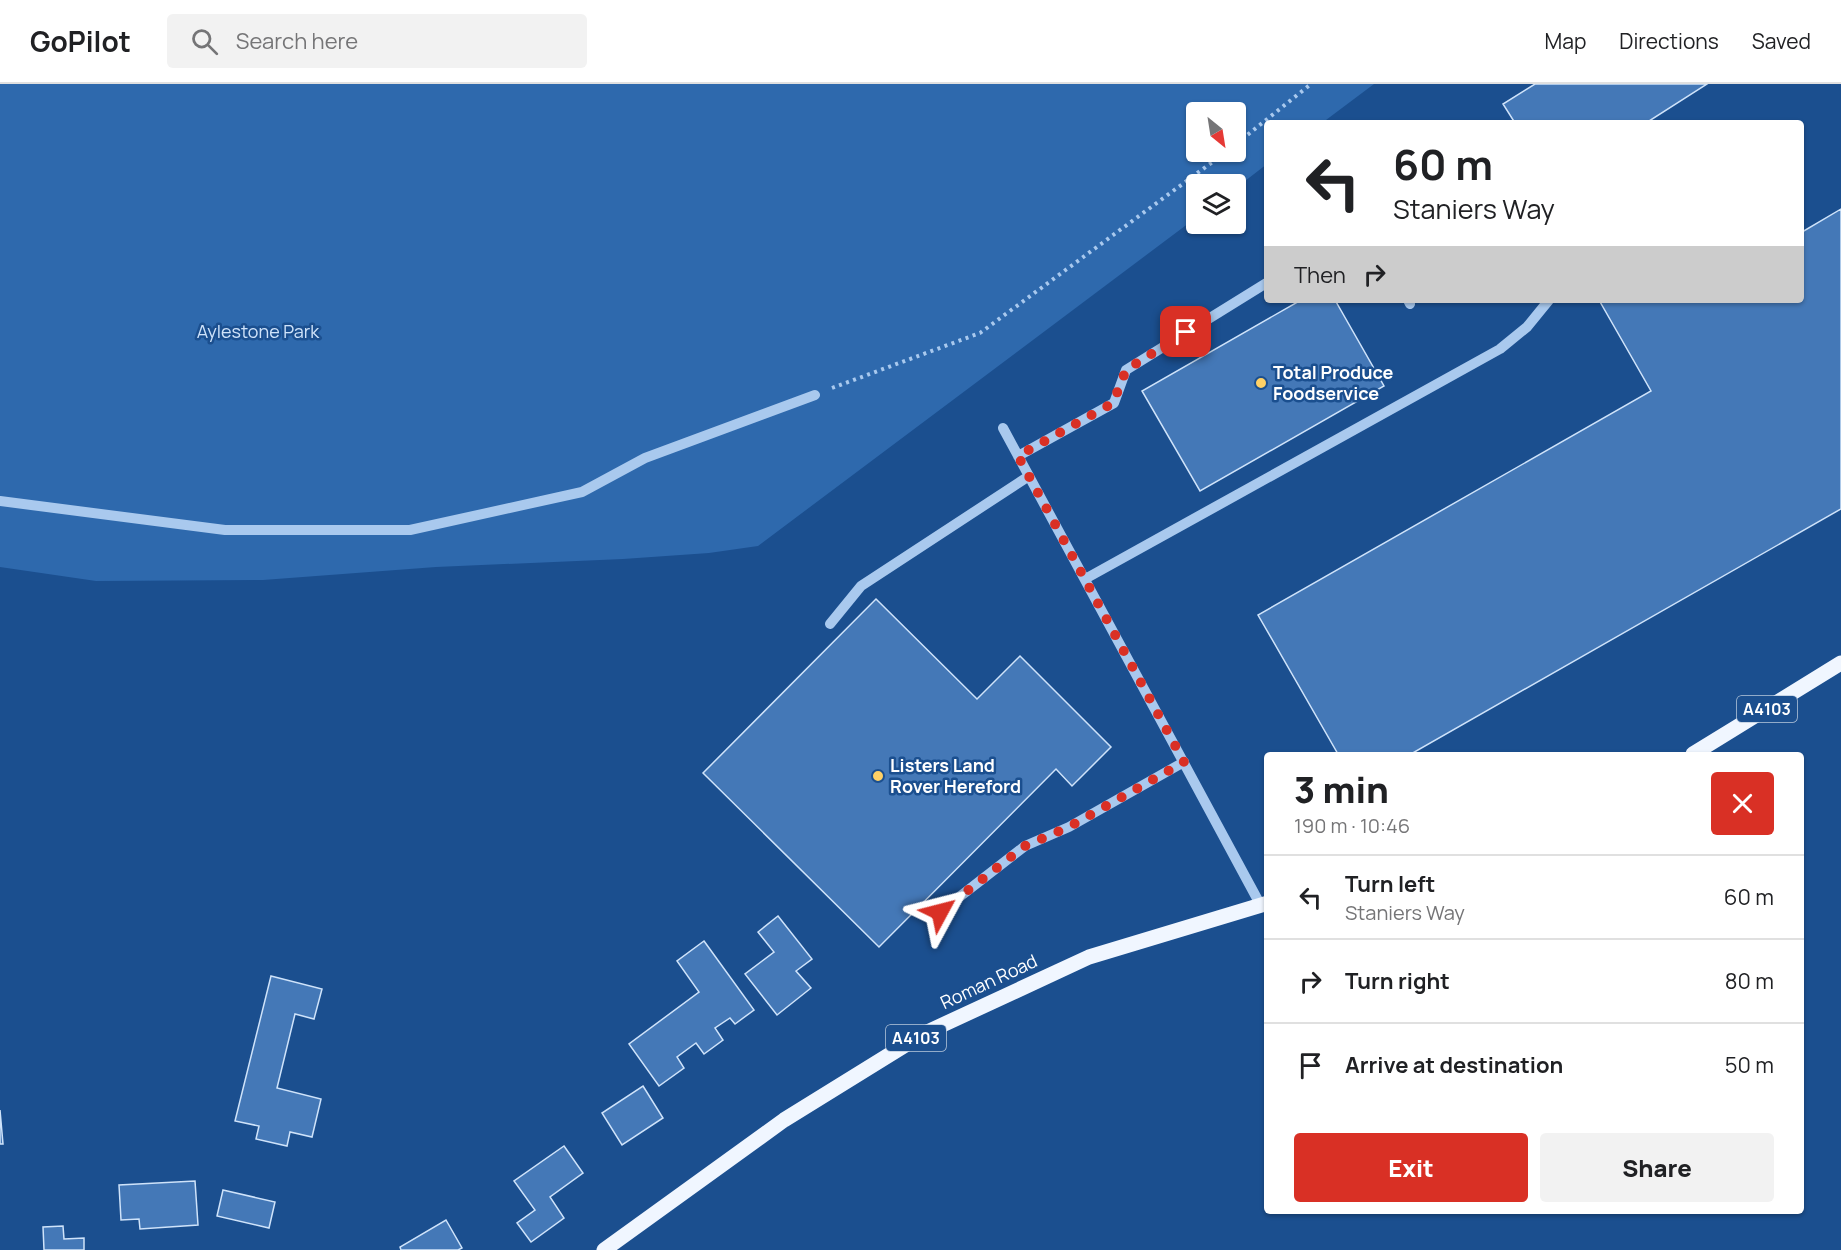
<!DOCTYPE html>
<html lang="en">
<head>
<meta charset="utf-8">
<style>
  :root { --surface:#fff; --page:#f2f2f2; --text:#202124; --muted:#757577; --line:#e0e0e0; --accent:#d93025 }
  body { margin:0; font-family:Manrope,sans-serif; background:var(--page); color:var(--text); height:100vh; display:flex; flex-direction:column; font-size:22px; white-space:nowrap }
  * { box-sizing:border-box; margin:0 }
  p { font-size:20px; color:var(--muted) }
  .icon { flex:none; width:33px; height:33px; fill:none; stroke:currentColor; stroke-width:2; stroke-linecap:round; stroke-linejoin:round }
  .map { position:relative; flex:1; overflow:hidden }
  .details { position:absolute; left:1264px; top:668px; width:540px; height:462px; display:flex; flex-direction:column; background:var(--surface); border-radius:6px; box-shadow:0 2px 4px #0004 }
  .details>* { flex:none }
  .guide { position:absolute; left:1264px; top:36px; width:540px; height:183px; border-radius:6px; box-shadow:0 2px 4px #0004; background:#fff; color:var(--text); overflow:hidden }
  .needle { width:39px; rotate:150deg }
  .buttons { position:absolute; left:1186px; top:18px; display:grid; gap:12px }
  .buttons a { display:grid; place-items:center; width:60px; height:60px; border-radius:6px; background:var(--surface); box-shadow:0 2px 4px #0004; font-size:30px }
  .pin { position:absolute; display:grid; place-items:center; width:51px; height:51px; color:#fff; margin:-26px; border-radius:12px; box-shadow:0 3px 9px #0006 }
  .me { position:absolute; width:66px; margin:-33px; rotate:52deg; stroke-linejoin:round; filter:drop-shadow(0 0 4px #0008) }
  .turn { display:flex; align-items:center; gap:21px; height:126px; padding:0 30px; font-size:27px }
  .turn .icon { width:78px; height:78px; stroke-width:2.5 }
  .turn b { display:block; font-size:42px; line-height:51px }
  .then { display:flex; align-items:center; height:57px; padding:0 30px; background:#0003; gap:12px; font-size:22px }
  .round { display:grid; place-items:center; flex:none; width:63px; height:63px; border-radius:6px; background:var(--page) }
  .overview { display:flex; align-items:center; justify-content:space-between; height:102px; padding:0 30px }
  h1 { font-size:36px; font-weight:800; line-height:45px }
  .primary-button { display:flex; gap:12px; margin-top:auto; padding:12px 30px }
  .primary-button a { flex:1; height:69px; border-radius:6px; background:var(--accent); color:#fff; font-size:24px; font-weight:800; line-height:69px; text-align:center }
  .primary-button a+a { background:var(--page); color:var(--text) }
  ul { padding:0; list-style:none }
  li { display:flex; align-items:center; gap:18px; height:84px; padding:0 30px; border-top:2px solid var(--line) }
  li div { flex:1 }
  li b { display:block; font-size:22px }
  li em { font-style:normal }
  header { display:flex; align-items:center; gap:36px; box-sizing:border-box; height:84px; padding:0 30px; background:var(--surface); border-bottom:2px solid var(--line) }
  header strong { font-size:28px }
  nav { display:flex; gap:33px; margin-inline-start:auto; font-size:21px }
  .search { width:420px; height:54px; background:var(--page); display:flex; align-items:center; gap:15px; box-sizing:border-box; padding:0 21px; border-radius:6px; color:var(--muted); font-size:22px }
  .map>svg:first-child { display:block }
  .green { fill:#2e69ad; fill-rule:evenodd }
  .building { fill:#4478b7; stroke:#cfe3fa; stroke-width:1.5 }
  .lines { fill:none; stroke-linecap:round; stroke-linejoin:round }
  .path { stroke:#a9c9ee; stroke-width:4; stroke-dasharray:3 4.5; stroke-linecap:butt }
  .minor { stroke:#a9c9ee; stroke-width:10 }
  .major { stroke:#f0f6ff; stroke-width:15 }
  .route { stroke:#d93025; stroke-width:10; stroke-dasharray:0 18 }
  .poi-dot { fill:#ffd166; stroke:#1b4f8f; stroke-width:2 }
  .labels { text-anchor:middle; stroke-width:5; stroke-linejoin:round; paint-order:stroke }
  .shield { fill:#1b4f8f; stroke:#bbcadd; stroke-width:1.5 }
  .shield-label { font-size:16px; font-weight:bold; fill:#fff }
  .park-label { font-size:18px; fill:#cfe3fa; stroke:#1b4f8f }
  .poi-label { font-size:18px; font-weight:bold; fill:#fff; stroke:#1b4f8f; text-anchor:start }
  .street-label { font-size:18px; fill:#fff; stroke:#1b4f8f }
</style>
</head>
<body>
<header>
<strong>GoPilot</strong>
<div class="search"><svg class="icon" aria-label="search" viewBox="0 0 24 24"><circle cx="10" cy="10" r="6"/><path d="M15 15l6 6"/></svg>Search here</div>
<nav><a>Map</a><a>Directions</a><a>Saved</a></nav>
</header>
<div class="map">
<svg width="1841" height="1166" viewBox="0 0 1841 1166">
  <rect width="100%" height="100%" fill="#1b4f8f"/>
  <path class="green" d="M0,0H1374L1322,39H1268L1267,80L1236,104V100H1197V133L758,462L709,469L623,475L436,483L263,496L96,497L0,483ZM1197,28H1236V68H1197Z"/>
  <path class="building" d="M1535,0H1707L1646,39H1515L1503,20Z
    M1841,125V425L1411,670H1338L1258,531L1651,307L1599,216H1802V148Z
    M1301,216H1335L1384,302L1200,407L1142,307Z
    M876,515L977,615L1020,572L1111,663L1072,702L1056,685L879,863L703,689Z
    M778,832L812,875L796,887L811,904L777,931L745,890L774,868L758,848Z
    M704,857L754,926L735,940L730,934L715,944L723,956L704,970L696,959L677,973L684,984L659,1002L629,960L699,908L677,877Z
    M271,892L322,905L314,935L295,930L277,1004L321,1015L312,1053L290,1048L287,1062L256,1055L259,1042L235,1037Z
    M643,1002L663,1034L622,1061L602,1029Z
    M0,1026L3,1060H0Z
    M564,1062L583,1089L550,1113L564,1134L531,1158L517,1139L535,1126L514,1097Z
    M195,1097L198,1141L140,1145L139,1135L121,1136L119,1101Z
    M223,1106L275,1118L269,1144L217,1132Z
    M446,1136L462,1164L458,1166H401L400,1163Z
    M63,1142L64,1155L84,1154V1166H44L43,1143Z"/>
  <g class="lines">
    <path class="path" d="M1236,60L1311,0
      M832,304L980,249L1226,68"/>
    <path class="minor" d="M1408,216L1410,220
      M1003,344L1260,820
      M1018,372L1114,319L1126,286L1268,198
      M0,417L225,446H410L582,408L645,374L815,311
      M1085,495L1500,265L1527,243L1549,216
      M830,540L861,502L1029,392
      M940,828L1025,762L1069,743L1184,678"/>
    <path class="major" d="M1693,670L1841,579
      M604,1166L784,1036L923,950L1089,873L1268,819"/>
  </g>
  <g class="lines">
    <path class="route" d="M940,828L1025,762L1069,743L1184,678L1018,372L1113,319L1126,286L1186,248"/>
  </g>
  <g class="poi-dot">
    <circle cx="1261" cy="299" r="6"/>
    <circle cx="878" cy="692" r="6"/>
  </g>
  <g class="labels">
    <g class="shield">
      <rect x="1737" y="612" width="60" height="26" rx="4.5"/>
      <rect x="886" y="941" width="60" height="26" rx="4.5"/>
    </g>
    <g class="shield-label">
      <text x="1767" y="631">A4103</text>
      <text x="916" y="960">A4103</text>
    </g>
    <g class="park-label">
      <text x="258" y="254">Aylestone Park</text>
    </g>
    <g class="poi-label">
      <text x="1273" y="295">Total Produce<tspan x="1273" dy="21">Foodservice</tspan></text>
      <text x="890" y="688">Listers Land<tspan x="890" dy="21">Rover Hereford</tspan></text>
    </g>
    <g class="street-label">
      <text transform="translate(989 898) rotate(-25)" y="6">Roman Road</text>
    </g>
  </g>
</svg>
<div class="buttons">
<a><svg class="needle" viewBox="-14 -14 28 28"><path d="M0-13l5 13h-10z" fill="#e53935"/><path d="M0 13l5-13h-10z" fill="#757577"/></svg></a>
<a><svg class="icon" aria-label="layers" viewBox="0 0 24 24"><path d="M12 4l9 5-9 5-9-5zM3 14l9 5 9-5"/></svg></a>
</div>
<div class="pin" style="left:1186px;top:248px;background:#d93025"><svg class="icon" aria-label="arrive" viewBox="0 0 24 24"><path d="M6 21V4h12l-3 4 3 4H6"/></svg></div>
<svg class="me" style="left:940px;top:828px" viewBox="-20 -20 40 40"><path d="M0-17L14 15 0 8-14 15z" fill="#d93025" stroke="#fff" stroke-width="4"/></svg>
<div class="guide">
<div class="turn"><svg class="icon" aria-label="left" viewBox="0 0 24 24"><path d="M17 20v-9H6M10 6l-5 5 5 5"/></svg><div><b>60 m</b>Staniers Way</div></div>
<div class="then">Then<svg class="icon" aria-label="right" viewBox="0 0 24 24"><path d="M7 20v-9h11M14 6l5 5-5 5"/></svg></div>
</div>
<section class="details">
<div class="overview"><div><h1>3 min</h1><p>190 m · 10:46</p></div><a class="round" style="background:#d93025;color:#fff"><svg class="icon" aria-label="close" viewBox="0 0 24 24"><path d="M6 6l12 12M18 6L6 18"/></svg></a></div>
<ul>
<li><svg class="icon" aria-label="left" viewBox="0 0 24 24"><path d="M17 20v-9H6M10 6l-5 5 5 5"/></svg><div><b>Turn left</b><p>Staniers Way</p></div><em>60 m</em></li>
<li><svg class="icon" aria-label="right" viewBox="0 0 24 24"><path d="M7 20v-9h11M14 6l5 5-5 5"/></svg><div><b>Turn right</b></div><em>80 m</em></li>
<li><svg class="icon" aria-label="arrive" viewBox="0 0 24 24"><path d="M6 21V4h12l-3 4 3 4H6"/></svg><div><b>Arrive at destination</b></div><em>50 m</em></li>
</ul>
<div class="primary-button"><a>Exit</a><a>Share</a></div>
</section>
</div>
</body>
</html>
